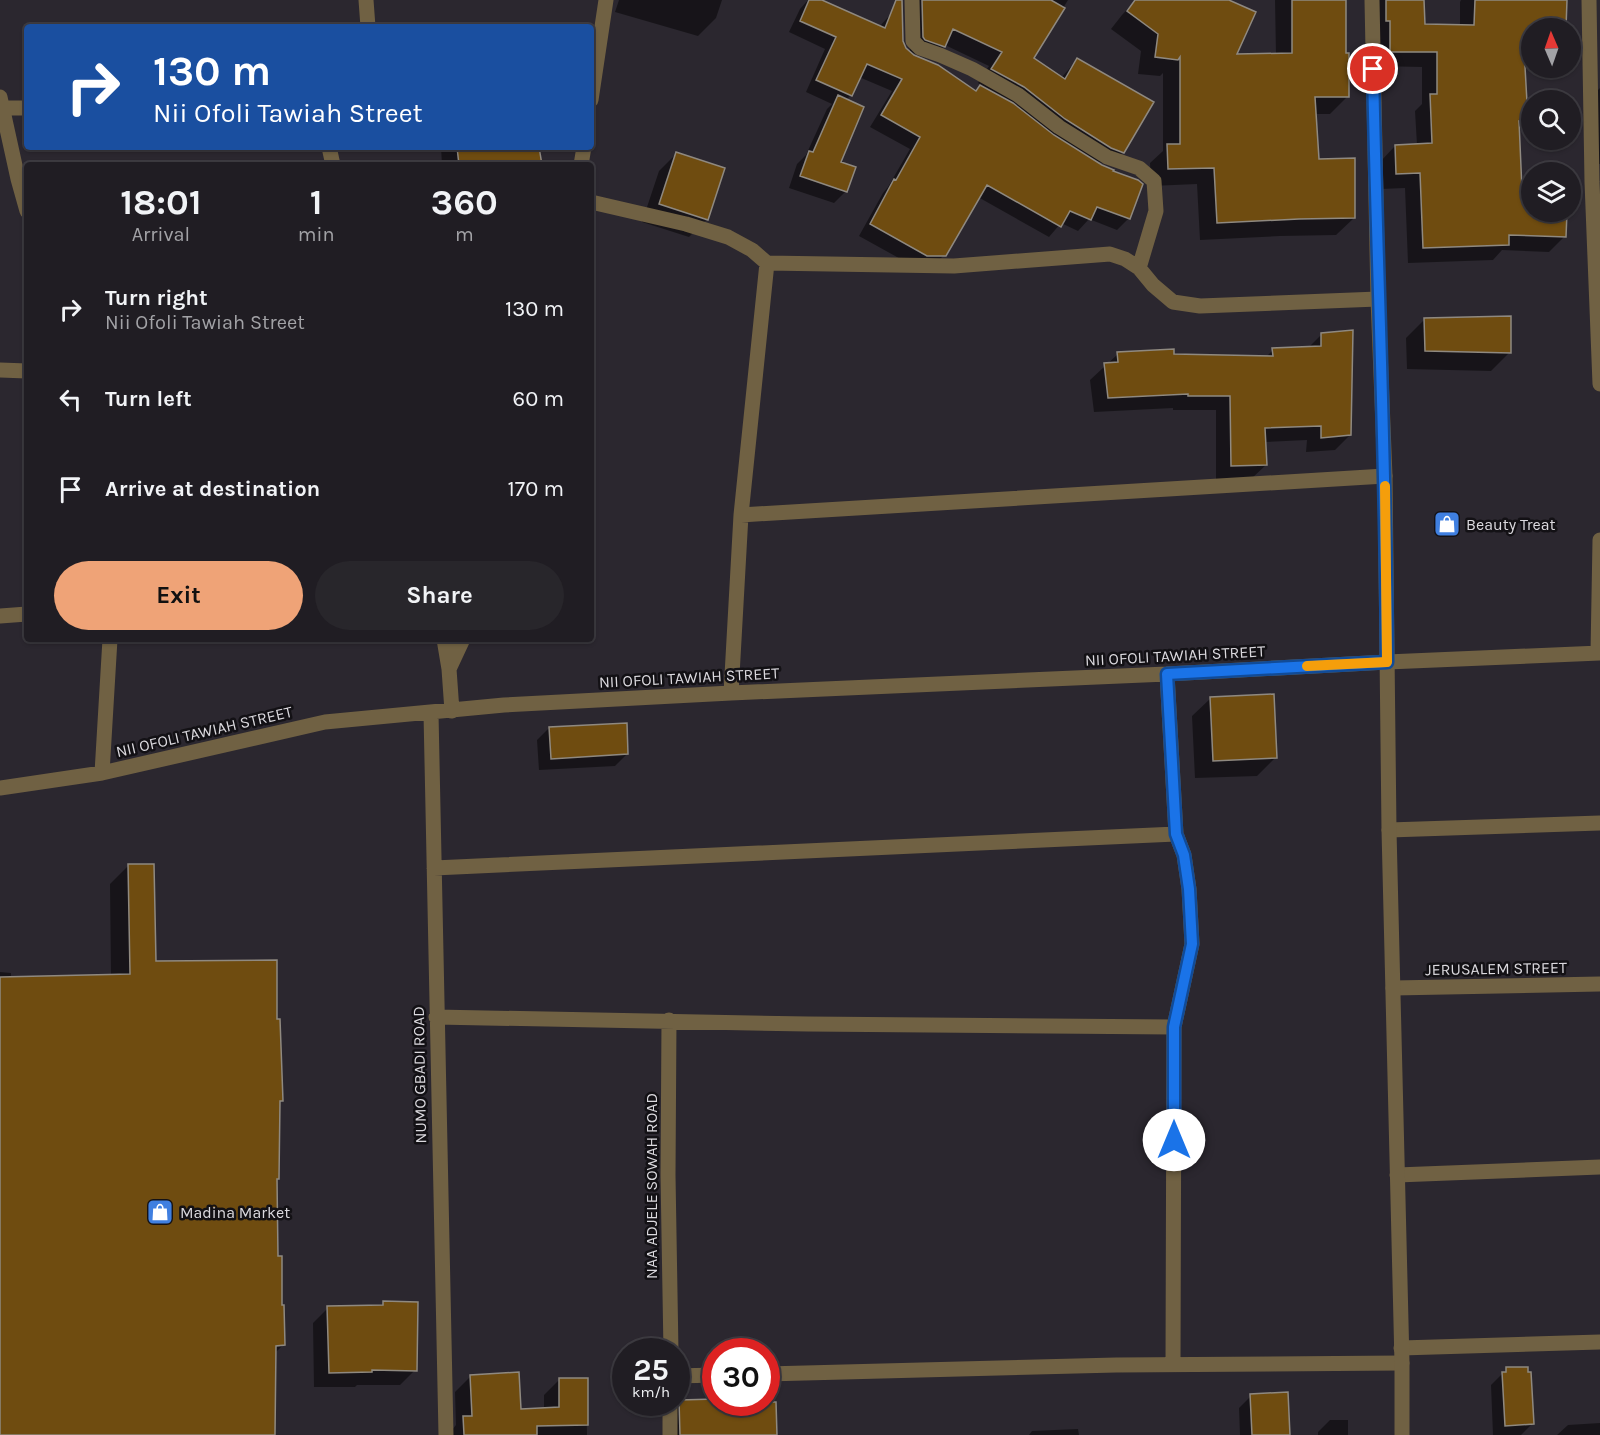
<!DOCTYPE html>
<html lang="en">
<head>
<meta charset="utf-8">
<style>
  :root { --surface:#201d23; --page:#28262b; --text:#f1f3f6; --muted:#a2a2a6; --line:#3d3b41; --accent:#efa377 }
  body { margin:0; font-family:Karla,sans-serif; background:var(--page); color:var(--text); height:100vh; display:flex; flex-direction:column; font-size:22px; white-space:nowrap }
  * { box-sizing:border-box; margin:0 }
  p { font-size:20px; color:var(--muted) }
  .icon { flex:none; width:33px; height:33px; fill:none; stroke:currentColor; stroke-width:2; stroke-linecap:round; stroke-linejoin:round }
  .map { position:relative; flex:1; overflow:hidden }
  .side { position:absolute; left:24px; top:162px; width:570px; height:480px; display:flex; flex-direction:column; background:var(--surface); border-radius:6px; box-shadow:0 2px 4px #0004,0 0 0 2px var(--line) }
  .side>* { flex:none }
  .top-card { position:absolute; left:24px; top:24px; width:570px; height:126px; border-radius:6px; box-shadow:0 2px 4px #0004,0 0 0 2px var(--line); background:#1a4fa0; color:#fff; overflow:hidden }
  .needle { width:39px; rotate:358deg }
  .controls { position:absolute; left:1521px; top:18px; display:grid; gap:12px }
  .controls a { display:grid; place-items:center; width:60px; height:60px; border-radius:50%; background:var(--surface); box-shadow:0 2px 4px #0004,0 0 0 2px var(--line); font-size:30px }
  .speed { position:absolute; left:612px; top:1338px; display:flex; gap:12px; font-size:30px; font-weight:700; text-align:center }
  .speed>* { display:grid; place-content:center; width:78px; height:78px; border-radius:50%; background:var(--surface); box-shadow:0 2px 4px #0004,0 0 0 2px var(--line); line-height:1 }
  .speed small { font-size:15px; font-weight:400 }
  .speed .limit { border:9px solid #d22; background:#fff; color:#111 }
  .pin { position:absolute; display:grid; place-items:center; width:51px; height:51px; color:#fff; margin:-26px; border:3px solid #fff; border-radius:50%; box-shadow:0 2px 6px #0007 }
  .me { position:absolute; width:66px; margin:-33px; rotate:0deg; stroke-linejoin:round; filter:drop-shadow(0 0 4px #0008) }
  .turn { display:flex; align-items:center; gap:21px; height:126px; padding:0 30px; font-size:27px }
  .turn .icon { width:78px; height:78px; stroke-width:2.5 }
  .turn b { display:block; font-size:42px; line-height:51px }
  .eta { display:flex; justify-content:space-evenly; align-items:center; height:102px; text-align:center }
  .eta b { font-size:36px; font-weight:700; line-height:42px }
  .button { display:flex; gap:12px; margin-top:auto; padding:12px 30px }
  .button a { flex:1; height:69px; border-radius:36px; background:var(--accent); color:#111; font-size:24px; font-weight:700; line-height:69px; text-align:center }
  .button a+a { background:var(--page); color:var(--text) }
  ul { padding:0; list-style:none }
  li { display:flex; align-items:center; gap:18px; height:90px; padding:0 30px }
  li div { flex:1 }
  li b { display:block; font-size:22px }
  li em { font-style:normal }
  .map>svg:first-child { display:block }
  .shadow { fill:#0007 }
  .building { fill:#6f4c10; stroke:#8f8980; stroke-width:1.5 }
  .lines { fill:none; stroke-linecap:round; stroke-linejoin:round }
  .minor { stroke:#706143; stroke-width:15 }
  .tertiary { stroke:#706143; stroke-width:15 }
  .route-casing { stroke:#114b97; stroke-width:15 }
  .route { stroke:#1a73e8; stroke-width:10 }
  .slow { stroke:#f59e0b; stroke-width:10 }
  .labels { text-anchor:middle; stroke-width:5; stroke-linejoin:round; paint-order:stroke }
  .poi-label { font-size:16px; fill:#dbd9de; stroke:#131115; text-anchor:start }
  .street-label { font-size:16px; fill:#dbd9de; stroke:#131115 }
</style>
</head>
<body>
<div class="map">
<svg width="1600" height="1435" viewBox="0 0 1600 1435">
  <rect width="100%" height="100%" fill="#2b272f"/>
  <path class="shadow" d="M619,0H722L716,18L698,36L615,12Z
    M808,0H818L879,27L891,14L905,49L913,57L975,92L982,85L978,83L989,66L945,45L930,59L910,52L908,13L912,0H1068L1032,59L1061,78L1077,60L1123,152L1109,165L1093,160L1129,218L1117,230L1089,219L1078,231L1061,223L1049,237L978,197L944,255L932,267H915L859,236L883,193L888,187L910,149L870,127L892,91L859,77L851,95L846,100L839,163L846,191L834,203L789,188L797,164L806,155L827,109L832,104L806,92L825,49L789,32L800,9Z
    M1136,0H1225L1235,55H1276L1275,0H1344V54L1348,96L1330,114H1315L1317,160L1354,218L1336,235L1280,236L1200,240L1197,184L1151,186L1150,163L1163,151V73L1160,76L1138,74L1141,51L1111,29L1122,15Z
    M1371,0H1423V26H1460V2L1461,0H1565V28H1532V64H1524L1527,120L1518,129L1520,191L1532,212H1565V236L1549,252L1502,250L1493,260L1408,263L1405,188L1381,189L1380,162L1395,146L1417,145L1415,111L1422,104V67L1375,66Z
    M1600,88V164H1590V98Z
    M441,147H537L541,165H442Z
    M677,153L707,219L689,237L642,222L659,171Z
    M1424,320L1509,353L1491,371L1407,369L1406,338Z
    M1322,334L1350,435L1335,450L1306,452L1307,440L1264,442L1266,465L1251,479L1216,480V410H1173V408L1094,412L1090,380L1118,354L1266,357L1273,350L1308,348Z
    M1211,698L1275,758L1257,776L1195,778L1192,716Z
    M549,728L627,754L615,766L539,770L537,740Z
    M129,865L154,963L276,1020L281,1100L279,1103L275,1180L276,1257L283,1345L274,1354L273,1435H0V972L11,973V978L111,976L110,884Z
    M384,1303L415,1370L400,1385H357L355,1387H314L313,1323L328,1308L380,1306Z
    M1507,1369L1532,1424L1521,1435H1493L1491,1385Z
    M471,1376L519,1410L544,1409V1395L560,1379H586L587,1435H448L456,1425L455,1392Z
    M1251,1396L1288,1435H1240L1239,1408Z
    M766,1399H774L775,1435H664L663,1418L680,1402H766Z
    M1330,1420H1348V1435H1318V1432Z
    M1600,1423V1435H1557L1568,1425Z
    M1078,1429L1079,1435H1029L1032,1431Z"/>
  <path class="building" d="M809,0H822L885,28L896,0H902L903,41L906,48L914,55L938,65L976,91L980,85L1013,103L1054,135L1102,165L1114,170L1113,171L1138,180L1143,184L1130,219L1097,207L1091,220L1070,211L1061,227L987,185L946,256H927L870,224L894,179L896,180L920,137L881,115L902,79L867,64L852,96L816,80L836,37L800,21Z
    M922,0H1051L1065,8L1034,58L1065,79L1077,58L1154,102L1124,153L1111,148L1065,119L1024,87L991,69L1002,52L953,29L945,47L925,40L923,37Z
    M1135,0H1229L1256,12L1237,54L1292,53V0H1346V53H1349V97H1315L1319,159L1355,158V218L1299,219L1217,223L1214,168L1168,169L1167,144H1180V57L1178,60L1155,57L1158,34L1127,11Z
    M1386,0H1424L1425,24L1474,25L1475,0H1567L1566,28H1532V49H1524L1528,120L1519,121L1522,190H1532V212H1567L1566,237L1509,235V245L1423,248L1420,173L1396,174L1395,145L1432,143L1430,94H1437V52H1390V21H1386Z
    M838,95L864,107L841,162L856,167L847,192L800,176L809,151L813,152Z
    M457,147H539L542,165H459Z
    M676,152L725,168L708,220L659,204Z
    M1511,316V353L1425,351L1424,318Z
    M1353,330L1351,435L1321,438V426L1265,428L1267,465L1231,466L1230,396H1188V394L1108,398L1104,363L1118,362L1117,352L1174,349V354L1273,356L1272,348L1321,346V333Z
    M1274,694L1277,758L1213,761L1210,697Z
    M627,723L628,754L551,759L549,727Z
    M128,864H154L156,961L277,960V1019H280L283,1101H280L279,1179H277L278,1256H282V1305H284L285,1345L276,1346L275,1435H0V977L130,974Z
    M383,1301L418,1302L417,1371L372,1370V1372L329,1373L327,1306L383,1305Z
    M1506,1367H1528V1372H1531L1534,1424L1505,1426L1502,1372H1506Z
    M519,1372L521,1409L559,1407V1378H588V1425L537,1426V1435H464L463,1416H472L470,1375Z
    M1288,1392L1290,1435H1252L1250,1394Z
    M716,1399V1402H776L777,1435H680L679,1400Z"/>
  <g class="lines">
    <path class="minor" d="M366,0L368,27
      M912,0L913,41L920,48L940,55L972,69L1018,95L1059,127L1107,157L1139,168L1154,181L1156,211L1139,268
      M1589,0L1592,182L1600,384
      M0,97L18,179L27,211
      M591,100L606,0
      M2,108H27
      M329,147L333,165
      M581,165L584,147
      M591,202L686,224L728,237L752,250L767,263L954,266L1110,254L1125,259L1139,268L1153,285L1173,302L1200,306L1378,299
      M0,370L27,371
      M741,515L1385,476
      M0,616L27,614
      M444,639L449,669L452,711
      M1598,653L1600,540
      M449,669L463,639
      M1167,674L1176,834L1184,855L1189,889L1192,944L1174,1027L1173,1365
      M731,693L741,515L767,263
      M431,713L446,1435
      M102,773L110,639
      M0,788L102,773L325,722L504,705L731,693L1167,674L1387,662L1600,653
      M1389,830L1600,823
      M434,868L1176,834
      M1393,988L1600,984
      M436,1017L808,1024L1174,1027
      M669,1020L668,1175L671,1352
      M1397,1175L1600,1167
      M1401,1348L1600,1342
      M766,1374L1116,1365L1402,1363
      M676,1376L716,1375
      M670,1435V1402"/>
    <path class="tertiary" d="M1372,0L1378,299L1385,476L1389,830L1402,1363V1435"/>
  </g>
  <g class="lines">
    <defs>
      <path id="route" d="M1174,1140V1027L1192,944L1189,889L1184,855L1176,834L1167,674L1387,662C1386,464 1377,267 1373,69"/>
    </defs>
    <use href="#route" class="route-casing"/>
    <use href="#route" class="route"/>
    <path class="slow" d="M1307,666L1387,662L1385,486"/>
  </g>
  <defs>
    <symbol id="shop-square" viewBox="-11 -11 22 22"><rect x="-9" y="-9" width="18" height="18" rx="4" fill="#3f7fe0" stroke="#131115"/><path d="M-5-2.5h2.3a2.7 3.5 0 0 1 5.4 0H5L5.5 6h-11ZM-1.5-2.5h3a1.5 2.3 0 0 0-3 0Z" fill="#fff"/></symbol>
  </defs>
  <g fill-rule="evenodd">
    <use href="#shop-square" x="1432" y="509" width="30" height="30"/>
    <use href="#shop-square" x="145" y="1197" width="30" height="30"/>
  </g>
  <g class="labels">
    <g class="poi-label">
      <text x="1466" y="530">Beauty Treat</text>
      <text x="180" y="1218">Madina Market</text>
    </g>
    <g class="street-label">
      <text transform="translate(1175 655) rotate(-3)" y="6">NII OFOLI TAWIAH STREET</text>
      <text transform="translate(689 677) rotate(-3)" y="6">NII OFOLI TAWIAH STREET</text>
      <text transform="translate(204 731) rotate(-13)" y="6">NII OFOLI TAWIAH STREET</text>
      <text transform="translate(1496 968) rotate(-1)" y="6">JERUSALEM STREET</text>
      <text transform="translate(419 1075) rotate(-91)" y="6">NUMO GBADI ROAD</text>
      <text transform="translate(651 1186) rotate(-90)" y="6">NAA ADJELE SOWAH ROAD</text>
    </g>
  </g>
</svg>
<div class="controls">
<a><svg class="needle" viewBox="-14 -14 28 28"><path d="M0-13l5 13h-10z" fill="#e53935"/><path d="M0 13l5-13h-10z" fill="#a2a2a6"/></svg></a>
<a><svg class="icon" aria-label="search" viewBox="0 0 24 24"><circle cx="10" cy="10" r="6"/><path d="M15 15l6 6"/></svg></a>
<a><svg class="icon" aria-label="layers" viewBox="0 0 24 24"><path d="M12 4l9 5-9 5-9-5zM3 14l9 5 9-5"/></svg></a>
</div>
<div class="speed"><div>25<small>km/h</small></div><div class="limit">30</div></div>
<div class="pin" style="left:1373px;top:69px;background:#d93025"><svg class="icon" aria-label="arrive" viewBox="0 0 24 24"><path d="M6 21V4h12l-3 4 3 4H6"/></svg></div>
<svg class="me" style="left:1174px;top:1140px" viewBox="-20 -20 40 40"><circle r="19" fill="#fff"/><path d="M0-13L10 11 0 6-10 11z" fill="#1a73e8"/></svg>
<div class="top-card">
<div class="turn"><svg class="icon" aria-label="right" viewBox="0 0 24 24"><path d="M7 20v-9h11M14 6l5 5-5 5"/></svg><div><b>130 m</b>Nii Ofoli Tawiah Street</div></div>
</div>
<section class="side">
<div class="eta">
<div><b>18:01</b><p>Arrival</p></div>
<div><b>1</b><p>min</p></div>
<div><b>360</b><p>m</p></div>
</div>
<ul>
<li><svg class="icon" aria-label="right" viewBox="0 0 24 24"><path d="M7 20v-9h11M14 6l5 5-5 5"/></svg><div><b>Turn right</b><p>Nii Ofoli Tawiah Street</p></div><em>130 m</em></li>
<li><svg class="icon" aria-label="left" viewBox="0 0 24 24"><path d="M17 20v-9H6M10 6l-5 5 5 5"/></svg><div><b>Turn left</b></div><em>60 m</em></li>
<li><svg class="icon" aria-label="arrive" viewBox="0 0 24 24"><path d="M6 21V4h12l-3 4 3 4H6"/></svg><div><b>Arrive at destination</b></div><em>170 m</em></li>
</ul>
<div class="button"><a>Exit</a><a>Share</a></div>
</section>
</div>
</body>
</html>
